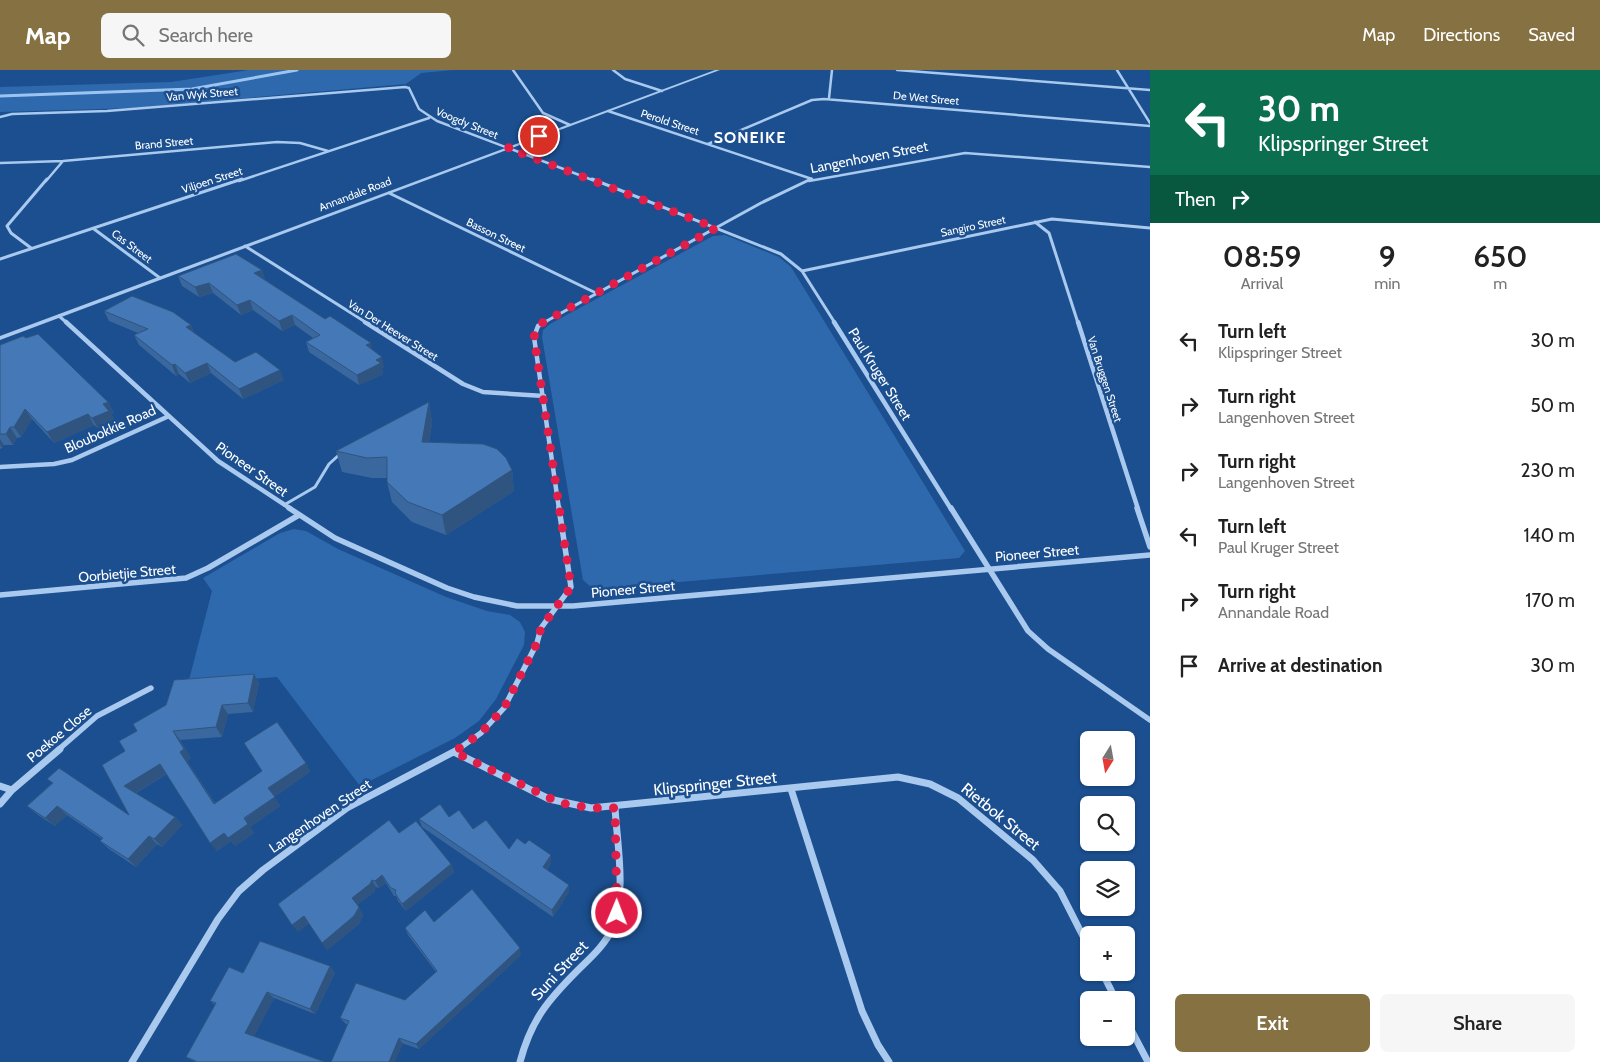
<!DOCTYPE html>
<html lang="en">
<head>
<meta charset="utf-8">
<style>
  :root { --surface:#fff; --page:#f6f6f6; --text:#222; --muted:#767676; --accent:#857141 }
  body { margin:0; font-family:Cabin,sans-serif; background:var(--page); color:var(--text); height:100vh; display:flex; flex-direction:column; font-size:19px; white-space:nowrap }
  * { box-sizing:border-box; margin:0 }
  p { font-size:16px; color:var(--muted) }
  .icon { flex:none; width:28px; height:28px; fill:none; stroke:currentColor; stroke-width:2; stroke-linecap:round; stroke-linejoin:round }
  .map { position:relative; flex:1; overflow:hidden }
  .sheet { display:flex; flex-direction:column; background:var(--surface); width:450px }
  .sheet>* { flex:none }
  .guide { background:#0b6e4f; color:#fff; overflow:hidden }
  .needle { width:32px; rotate:191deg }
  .buttons { position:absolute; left:1080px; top:661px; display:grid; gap:10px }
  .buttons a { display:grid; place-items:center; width:55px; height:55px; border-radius:8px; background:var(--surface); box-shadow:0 1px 4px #0004; font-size:25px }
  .pin { position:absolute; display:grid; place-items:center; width:42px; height:42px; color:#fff; margin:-21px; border:2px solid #fff; border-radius:50%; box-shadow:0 1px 5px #0007 }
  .me { position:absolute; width:55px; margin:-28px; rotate:1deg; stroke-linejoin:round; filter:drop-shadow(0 0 4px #0008) }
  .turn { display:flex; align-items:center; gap:18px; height:105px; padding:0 25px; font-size:22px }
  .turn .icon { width:65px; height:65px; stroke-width:2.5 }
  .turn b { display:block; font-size:35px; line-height:42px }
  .then { display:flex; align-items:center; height:48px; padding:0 25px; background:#0003; gap:10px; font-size:19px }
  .eta { display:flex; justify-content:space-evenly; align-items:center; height:85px; text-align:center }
  .eta b { font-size:30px; font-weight:600; line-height:35px }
  .cta { display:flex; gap:10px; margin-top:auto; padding:10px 25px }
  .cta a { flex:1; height:58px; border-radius:8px; background:var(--accent); color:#fff; font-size:20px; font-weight:600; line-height:58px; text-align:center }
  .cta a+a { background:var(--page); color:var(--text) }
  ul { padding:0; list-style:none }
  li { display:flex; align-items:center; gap:15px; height:65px; padding:0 25px }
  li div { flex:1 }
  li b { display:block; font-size:19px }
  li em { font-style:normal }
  header { display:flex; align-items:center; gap:30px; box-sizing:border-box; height:70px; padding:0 25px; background:var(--accent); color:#fff }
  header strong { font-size:24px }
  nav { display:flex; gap:28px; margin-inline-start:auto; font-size:18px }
  .search { width:350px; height:45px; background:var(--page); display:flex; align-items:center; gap:12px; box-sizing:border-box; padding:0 18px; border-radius:8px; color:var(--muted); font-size:19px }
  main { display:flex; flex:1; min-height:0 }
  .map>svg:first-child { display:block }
  .green { fill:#2e69ad }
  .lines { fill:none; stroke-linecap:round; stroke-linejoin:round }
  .stream { stroke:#9cc4f0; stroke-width:3 }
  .service { stroke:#a9c9ee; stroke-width:3 }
  .minor-far4 { stroke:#a9c9ee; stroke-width:2.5 }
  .minor-far3 { stroke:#a9c9ee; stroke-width:3 }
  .minor-far2 { stroke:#a9c9ee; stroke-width:4.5 }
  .minor-far1 { stroke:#a9c9ee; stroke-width:5.5 }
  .minor { stroke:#a9c9ee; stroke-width:7 }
  .tertiary { fill:#a9c9ee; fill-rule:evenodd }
  .wall { fill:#3a679d }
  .shaded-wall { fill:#305480 }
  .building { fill:#4478b7; stroke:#305480 }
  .route { stroke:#e11d48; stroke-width:9; stroke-dasharray:0 16.2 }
  .labels { text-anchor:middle; stroke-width:5; stroke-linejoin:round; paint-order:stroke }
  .far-street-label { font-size:11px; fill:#fff; stroke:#1b4f8f }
  .street-label { font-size:14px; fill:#fff; stroke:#1b4f8f }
  .far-district-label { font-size:16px; font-weight:bold; letter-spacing:1px; fill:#fff; stroke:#1b4f8f }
  .near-street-label { font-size:16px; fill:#fff; stroke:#1b4f8f }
</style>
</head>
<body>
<header>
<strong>Map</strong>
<div class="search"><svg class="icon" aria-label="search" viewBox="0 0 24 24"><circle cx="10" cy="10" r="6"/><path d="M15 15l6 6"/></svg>Search here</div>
<nav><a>Map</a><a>Directions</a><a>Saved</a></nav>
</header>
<main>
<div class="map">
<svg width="1150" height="992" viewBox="0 0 1150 992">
  <rect width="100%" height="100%" fill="#1b4f8f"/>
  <path class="green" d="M249,0H453L421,3L406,14L133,38L0,42V17L171,12Z
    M725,165L779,187L791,197L965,481L959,488L597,519L591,517L583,510L542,267L543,260L550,254L713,166Z
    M294,459L306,461L338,479L446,527L487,541L510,545L520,552L525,562L524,575L496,629L479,651L455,668L360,716L277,607L188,614L212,521L203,508L280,463Z"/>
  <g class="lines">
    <path class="stream" d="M0,26L192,19L297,0"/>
    <path class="service" d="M284,435L315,417L329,394L340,384"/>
    <path class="minor-far4" d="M513,0L543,43L570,55
      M613,0L625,9L662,21
      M897,0L1150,20
      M1117,0L1150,53
      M829,28L832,0
      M608,41L812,109
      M0,47L12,44L107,41L405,17L409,18L419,39L437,51L595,111
      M708,74L812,30L824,29L1150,56
      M0,93L63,91L277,72L300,73L328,81
      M46,111L63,91
      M239,111L429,48
      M809,111L965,83L1150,97"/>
    <path class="minor-far3" d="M592,109L781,184L802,201L835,253
      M389,123L596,223
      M1035,152L1049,163L1078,253
      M94,159L160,208
      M245,176L367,253
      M31,178L11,163L7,156L47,109
      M0,189L242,109
      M802,201L1052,149L1150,158
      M59,246L67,253
      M543,253L761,133L811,109"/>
    <path class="minor-far2" d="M66,252L218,391L291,439
      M365,252L463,314L483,322L544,326
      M545,252L538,256L534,267L559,439
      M834,252L951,439
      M1078,252L1138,439
      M0,397L54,394L72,390L169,346"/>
    <path class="minor-far1" d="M289,438L335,468L447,518L474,527L517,536H573L1150,485
      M951,438L1028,561L1048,579L1150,650
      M1137,438L1150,477
      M0,525L186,508L208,498L299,445
      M58,680L97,646L151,618
      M457,680L481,663L504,638L537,573L541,558L571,517L559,438"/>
    <path class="minor" d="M454,682L549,729L591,738L898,707L930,714L958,728L1033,790L1060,821L1089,878
      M0,716L12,720
      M791,719L862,941L878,975L889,992
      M0,734L12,720L60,679
      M1102,902L1116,930
      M1126,950L1148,992
      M132,992L218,849L239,821L263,800L347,738L459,679
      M520,992C531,950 548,930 578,900C590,888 605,875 612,859C627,822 617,775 615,737"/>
    <path class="tertiary" d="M715,0H720L0,270V266Z"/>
  </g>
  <path class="wall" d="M262,200L265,210L373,280L384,297L382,298L383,304L359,315L309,282L306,272L313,268L295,255L282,261L253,240L241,245L213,223L199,227L182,216L178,206Z
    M104,241L191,255L194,263L235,292L284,310L243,329L211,303L190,313L179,304L176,306L139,275L134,265L138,263L109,251Z
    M0,275L108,332L114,343L111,344L115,351L98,358L94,355L54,373L32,349L21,367L17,368L13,375H4L2,378L0,379Z
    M429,332L432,353L429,373L512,400L514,421L446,465L412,452L392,432L387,412V408H372L342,402L336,381Z
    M254,604L259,613L253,642L228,644L222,667L180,670L191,688L187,691L215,733L306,693L310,702L274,727L280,736L250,757L254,763L235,776L231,771L217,781L167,704L136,723L175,747L182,755L162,777L157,774L136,797L109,779L100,771L102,769L67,745L55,756L38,745L27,736L52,713L47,709L129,745L102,695Z
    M449,747L473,759L509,779L525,774L551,785V793L547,800L569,822L553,847L422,757L419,749Z
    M399,763L451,794L454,802L406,841L398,831L396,826H394L386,813L379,818L376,817L374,822L357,835L363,845L359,854L327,880L309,853L298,862Z
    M434,852L521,885L419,979L346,954L340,948L405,930L436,902L408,865L405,858Z
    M330,896L335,903L315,944L274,928L254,966L325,992H195L186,987L215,935L210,931L243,903Z"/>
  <path class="shaded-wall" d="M262,200L265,210L254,203Z
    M209,213L213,223L199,227L195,217Z
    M250,230L253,240L241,245L237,235Z
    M292,245L295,255L282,261L279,251Z
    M191,255L195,265L186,257Z
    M371,273L373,283L366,275Z
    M382,287L384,297L382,298L383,304L359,315L357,305L376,290Z
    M207,293L211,303L190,313L185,303Z
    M175,294L179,304L176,306L172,295Z
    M280,300L284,310L243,329L239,319Z
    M108,332L114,343L111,344L115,351L98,358L92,348L103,334Z
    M429,332L432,353L426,393L422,372Z
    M25,339L32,349L21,367L14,357Z
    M88,344L94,355L54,373L47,362Z
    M10,357L17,368L13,375L6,364Z
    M0,369L4,375L2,378L0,375Z
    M512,400L514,421L446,465L442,445Z
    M254,604L259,613L253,642L248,633Z
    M222,635L228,644L222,667L216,657Z
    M173,661L180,670L191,688L187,691L221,743L214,734L180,682Z
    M306,693L310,702L274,727L268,718Z
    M160,694L168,703L132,725L124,716Z
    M275,727L280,736L250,757L254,763L235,776L231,771L217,781L210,773Z
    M57,736L67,745L55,756L45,748Z
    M175,747L182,755L162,777L154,769Z
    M149,766L157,774L136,797L128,789Z
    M551,785V793L543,805V797Z
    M451,794L454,802L406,841L402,834Z
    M382,805L386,813L379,818L375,811Z
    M372,810L376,817L374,822L357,835L352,828Z
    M569,815V822L553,847L552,840Z
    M359,837L363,845L359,854L327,880L322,873Z
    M304,846L310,853L298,862L292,855Z
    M520,878L521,885L419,979L416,974Z
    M330,896L335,903L315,944L310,939Z
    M267,922L274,928L253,968L245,963Z
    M399,968L403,974L395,992H389Z"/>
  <path class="building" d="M236,184L262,200L254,203L325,249L330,246L371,273L366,275L382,287L376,290L381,293L357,305L306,272L320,265L292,245L279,251L250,230L237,235L209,213L195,217L178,206Z
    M132,226L173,242L191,255L186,257L235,292L256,282L280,300L239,319L207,293L185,303L175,294L172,295L134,265L148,259L104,241Z
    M38,264L108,332L103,334L109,341L92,348L88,344L47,362L25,339L14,357H10L6,364H0V275L23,266L26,268Z
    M429,332L422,372L483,374L497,379L506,388L512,400L442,445L408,432L387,412V387L367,388L336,381Z
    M254,604L248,633L222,635L216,657L173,661L184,679L180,682L214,734L262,701L244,673L277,652L306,693L268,718L275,727L244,748L248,754L228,768L224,763L210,773L160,694L124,716L175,747L154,769L149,766L128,789L100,771L103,768L57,736L45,748L27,736L53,713L47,709L59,698L129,745L102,695L125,681L119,671L137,661L133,654L166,635L174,610Z
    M440,734L449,747L459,740L473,759L486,750L509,779L517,768L525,774L529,770L551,785L543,797L569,815L552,840L419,749Z
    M389,750L399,763L416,751L451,794L402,834L395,823L396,820L391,818L382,805L375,811L372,810L370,814L352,828L359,837L354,846L322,873L304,846L292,855L278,834Z
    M472,819L520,878L416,974L399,968L389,992H331L349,951L340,948L356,913L405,930L437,901L405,858L425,840L434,852Z
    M260,871L330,896L310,939L267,922L245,963L325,992H196V991L186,987L216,933L210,931L229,897L243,903Z"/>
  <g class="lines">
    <path class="route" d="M539,66L508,78L716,158L542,253L536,259L534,267L571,517L541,558L537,573L504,638L481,663L454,682L560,733L591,738H615L617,843"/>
  </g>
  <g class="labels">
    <g class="far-street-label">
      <text transform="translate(202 24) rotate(-5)" y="4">Van Wyk Street</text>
      <text transform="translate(926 28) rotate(5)" y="4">De Wet Street</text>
      <text transform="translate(670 52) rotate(18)" y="4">Perold Street</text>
      <text transform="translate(467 53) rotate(22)" y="4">Voogdy Street</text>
      <text transform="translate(164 73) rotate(-5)" y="4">Brand Street</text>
      <text transform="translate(212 110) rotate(-18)" y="4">Viljoen Street</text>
      <text transform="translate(355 124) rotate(-21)" y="4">Annandale Road</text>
      <text transform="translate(973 156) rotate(-12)" y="4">Sangiro Street</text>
      <text transform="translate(496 165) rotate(26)" y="4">Basson Street</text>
      <text transform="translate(132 176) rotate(37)" y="4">Cas Street</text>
      <text transform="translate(393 260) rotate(32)" y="4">Van Der Heever Street</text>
      <text transform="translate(1105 309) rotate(72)" y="4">Van Bruggen Street</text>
    </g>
    <g class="street-label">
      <text transform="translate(869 87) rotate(-11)" y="5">Langenhoven Street</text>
      <text transform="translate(880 304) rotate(58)" y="5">Paul Kruger Street</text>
      <text transform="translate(110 359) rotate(-24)" y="5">Bloubokkie Road</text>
      <text transform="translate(252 399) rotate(35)" y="5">Pioneer Street</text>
      <text transform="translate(1037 483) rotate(-5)" y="5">Pioneer Street</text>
      <text transform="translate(127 503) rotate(-5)" y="5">Oorbietjie Street</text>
      <text transform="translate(633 519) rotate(-5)" y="5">Pioneer Street</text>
      <text transform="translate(59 664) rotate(-40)" y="5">Poekoe Close</text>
      <text transform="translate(320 746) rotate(-34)" y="5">Langenhoven Street</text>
    </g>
    <g class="far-district-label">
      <text x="750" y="73">SONEIKE</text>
    </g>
    <g class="near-street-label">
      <text transform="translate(715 713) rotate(-6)" y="6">Klipspringer Street</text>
      <text transform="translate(1001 746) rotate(39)" y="6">Rietbok Street</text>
      <text transform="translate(559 900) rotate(-47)" y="6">Suni Street</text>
    </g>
  </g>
</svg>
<div class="buttons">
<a><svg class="needle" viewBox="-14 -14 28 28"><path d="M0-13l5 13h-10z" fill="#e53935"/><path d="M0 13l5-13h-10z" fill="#767676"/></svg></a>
<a><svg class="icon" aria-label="search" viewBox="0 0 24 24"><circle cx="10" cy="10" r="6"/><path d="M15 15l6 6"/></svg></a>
<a><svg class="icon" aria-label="layers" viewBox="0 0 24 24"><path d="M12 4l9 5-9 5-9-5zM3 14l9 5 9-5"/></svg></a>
<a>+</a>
<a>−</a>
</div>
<div class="pin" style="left:539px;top:66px;background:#d93025"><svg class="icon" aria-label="arrive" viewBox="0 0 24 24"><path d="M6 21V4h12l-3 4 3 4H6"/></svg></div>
<svg class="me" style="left:617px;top:843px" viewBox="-20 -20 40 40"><circle r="17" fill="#e11d48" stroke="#fff" stroke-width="3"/><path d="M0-11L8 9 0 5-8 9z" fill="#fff"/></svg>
</div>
<section class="sheet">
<div class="guide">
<div class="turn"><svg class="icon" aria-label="left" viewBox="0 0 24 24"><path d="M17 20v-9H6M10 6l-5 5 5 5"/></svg><div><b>30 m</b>Klipspringer Street</div></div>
<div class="then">Then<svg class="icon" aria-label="right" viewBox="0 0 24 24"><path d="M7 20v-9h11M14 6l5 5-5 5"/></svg></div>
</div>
<div class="eta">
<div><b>08:59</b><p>Arrival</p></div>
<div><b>9</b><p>min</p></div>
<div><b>650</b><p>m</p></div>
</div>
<ul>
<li><svg class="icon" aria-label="left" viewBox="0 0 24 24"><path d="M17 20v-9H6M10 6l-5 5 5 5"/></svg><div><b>Turn left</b><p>Klipspringer Street</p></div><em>30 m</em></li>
<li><svg class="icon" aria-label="right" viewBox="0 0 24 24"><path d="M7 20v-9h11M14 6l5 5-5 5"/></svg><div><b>Turn right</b><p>Langenhoven Street</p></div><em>50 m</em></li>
<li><svg class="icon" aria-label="right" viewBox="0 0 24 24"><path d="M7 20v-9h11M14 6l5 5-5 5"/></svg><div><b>Turn right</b><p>Langenhoven Street</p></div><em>230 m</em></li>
<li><svg class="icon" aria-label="left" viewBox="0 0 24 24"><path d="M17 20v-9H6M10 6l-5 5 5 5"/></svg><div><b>Turn left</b><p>Paul Kruger Street</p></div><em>140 m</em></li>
<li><svg class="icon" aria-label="right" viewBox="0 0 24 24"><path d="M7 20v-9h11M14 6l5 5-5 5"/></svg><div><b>Turn right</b><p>Annandale Road</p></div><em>170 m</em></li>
<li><svg class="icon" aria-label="arrive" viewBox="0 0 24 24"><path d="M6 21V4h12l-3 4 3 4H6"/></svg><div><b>Arrive at destination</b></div><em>30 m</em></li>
</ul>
<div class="cta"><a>Exit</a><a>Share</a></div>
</section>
</main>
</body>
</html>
